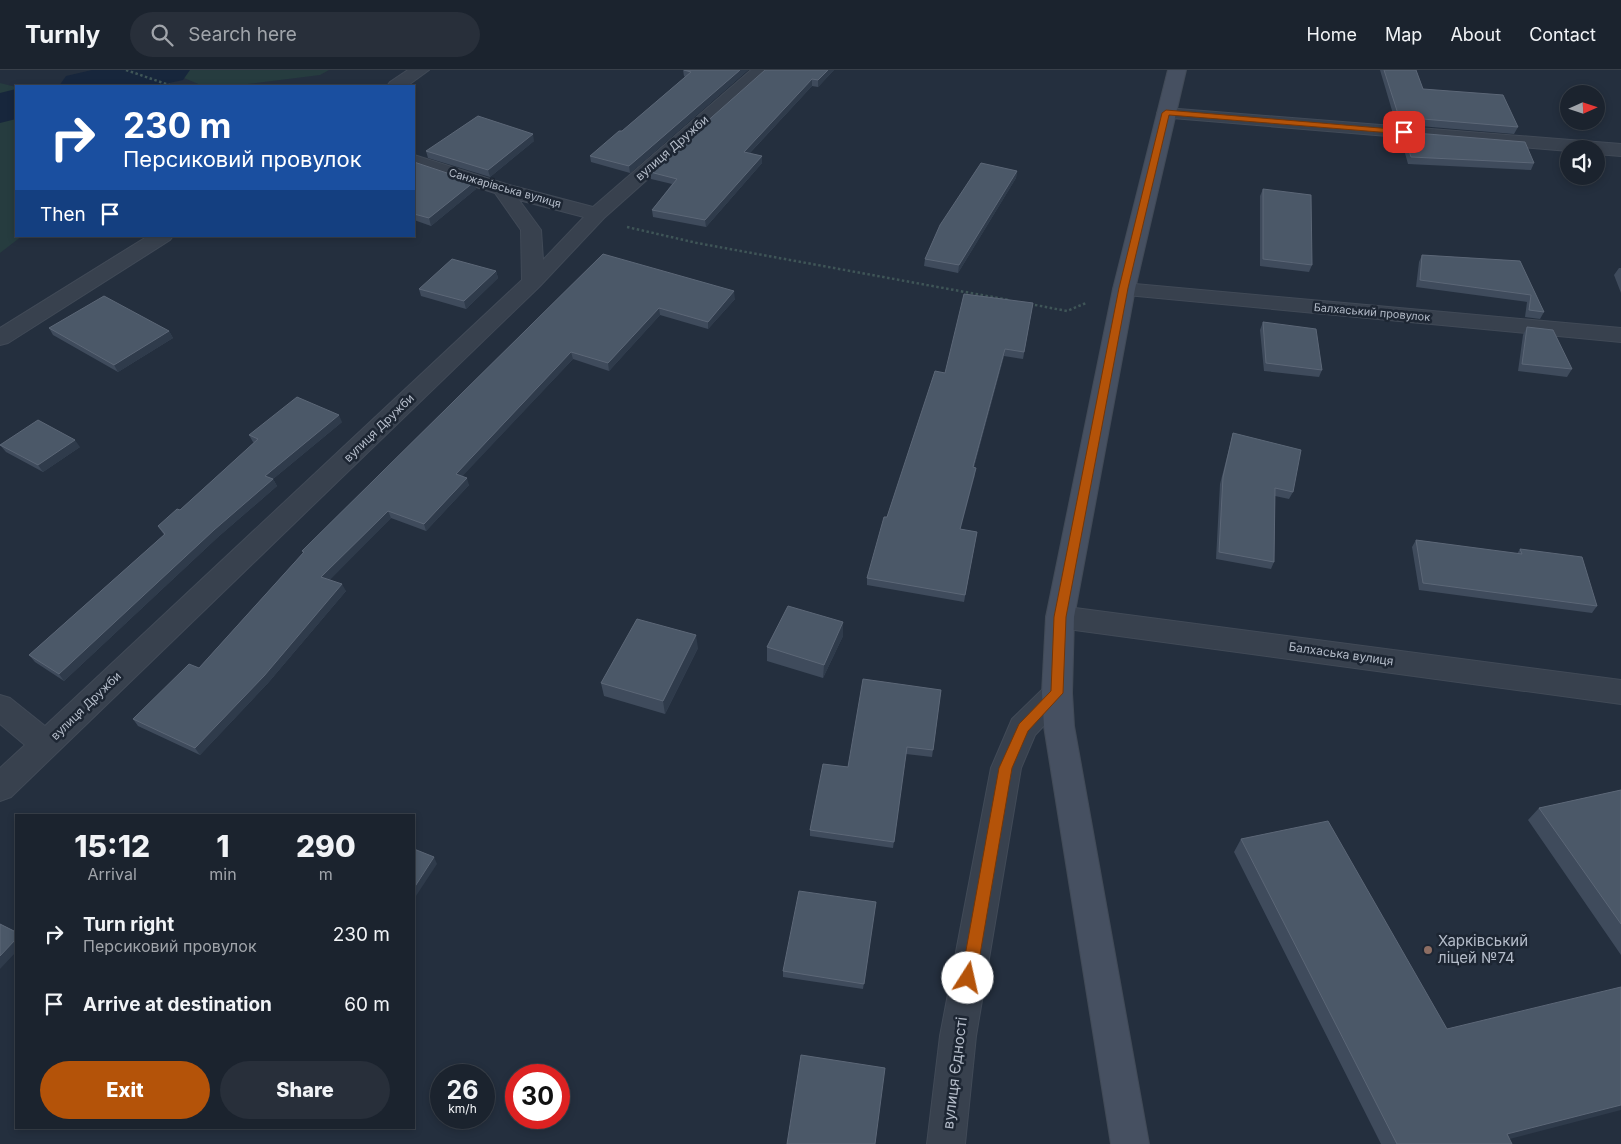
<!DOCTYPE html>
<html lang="en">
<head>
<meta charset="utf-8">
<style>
  :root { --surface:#1b232e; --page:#282f3a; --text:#f1f3f6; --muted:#a0a4aa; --line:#39404a; --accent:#b45309 }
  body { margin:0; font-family:Inter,sans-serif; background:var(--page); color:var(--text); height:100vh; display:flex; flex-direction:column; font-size:19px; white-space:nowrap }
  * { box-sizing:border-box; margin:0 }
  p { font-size:16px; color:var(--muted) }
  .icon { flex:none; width:28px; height:28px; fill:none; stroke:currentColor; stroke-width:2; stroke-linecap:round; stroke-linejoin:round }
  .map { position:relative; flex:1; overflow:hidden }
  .drawer { position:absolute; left:15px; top:744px; width:400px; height:315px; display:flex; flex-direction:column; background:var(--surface); border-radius:0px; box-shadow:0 2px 8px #0003,0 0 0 1px var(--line) }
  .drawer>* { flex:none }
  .banner { position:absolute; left:15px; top:15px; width:400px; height:152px; border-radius:0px; box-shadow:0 2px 8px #0003,0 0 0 1px var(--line); background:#1a4fa0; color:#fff; overflow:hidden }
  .needle { width:32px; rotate:87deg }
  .controls { position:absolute; left:1560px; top:15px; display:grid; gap:10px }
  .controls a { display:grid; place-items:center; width:45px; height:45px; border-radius:50%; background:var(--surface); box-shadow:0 2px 8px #0003,0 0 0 1px var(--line); font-size:25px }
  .speed { position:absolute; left:430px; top:994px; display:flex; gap:10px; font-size:25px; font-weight:700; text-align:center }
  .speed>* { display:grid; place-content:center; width:65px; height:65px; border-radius:50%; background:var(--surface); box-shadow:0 2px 8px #0003,0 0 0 1px var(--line); line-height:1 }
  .speed small { font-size:12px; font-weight:400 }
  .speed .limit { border:8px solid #d22; background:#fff; color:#111 }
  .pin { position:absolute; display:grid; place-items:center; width:42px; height:42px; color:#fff; margin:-21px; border-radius:10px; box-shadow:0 2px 8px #0006 }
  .me { position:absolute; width:55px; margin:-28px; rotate:10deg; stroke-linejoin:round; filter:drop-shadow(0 0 4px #0008) }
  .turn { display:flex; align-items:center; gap:18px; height:105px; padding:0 25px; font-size:22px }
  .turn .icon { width:65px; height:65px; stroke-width:2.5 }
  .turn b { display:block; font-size:35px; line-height:42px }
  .then { display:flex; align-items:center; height:48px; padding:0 25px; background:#0003; gap:10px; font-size:19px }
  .eta { display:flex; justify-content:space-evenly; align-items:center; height:85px; text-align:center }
  .eta b { font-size:30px; font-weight:800; line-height:35px }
  .primary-button { display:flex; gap:10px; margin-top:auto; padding:10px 25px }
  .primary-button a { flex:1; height:58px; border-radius:30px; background:var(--accent); color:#fff; font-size:20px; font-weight:800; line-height:58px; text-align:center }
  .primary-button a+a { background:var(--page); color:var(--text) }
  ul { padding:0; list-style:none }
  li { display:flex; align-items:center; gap:15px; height:70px; padding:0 25px }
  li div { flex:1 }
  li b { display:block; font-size:19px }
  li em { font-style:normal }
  header { display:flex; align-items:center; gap:30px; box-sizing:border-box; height:70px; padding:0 25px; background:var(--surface); border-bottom:1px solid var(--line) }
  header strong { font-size:24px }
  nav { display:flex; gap:28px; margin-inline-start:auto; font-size:18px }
  .search { width:350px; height:45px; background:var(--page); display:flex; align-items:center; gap:12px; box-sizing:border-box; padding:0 18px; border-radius:28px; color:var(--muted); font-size:19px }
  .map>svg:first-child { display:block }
  .green { fill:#263c3f }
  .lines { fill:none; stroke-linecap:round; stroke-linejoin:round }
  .river { fill:#17263c; fill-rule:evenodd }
  .street-casing { stroke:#414a57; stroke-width:2 }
  .secondary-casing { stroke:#414a57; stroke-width:2 }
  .path { stroke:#3f5557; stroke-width:2.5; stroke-dasharray:2.5 2.5; stroke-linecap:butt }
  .street { fill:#38414e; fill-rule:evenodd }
  .secondary { fill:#465061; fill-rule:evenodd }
  .wall { fill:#3f4b5c }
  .shaded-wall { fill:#2f3b4b }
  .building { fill:#4b5868; stroke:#5c6777 }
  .route { fill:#b45309; stroke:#753606 }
  .education-dot { fill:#8d6e63; stroke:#1d2633; stroke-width:2 }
  .labels { text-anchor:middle; stroke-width:5; stroke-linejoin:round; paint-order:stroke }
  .far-street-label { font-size:11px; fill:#b4bcc9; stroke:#1d2633 }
  .street-label { font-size:12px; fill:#b4bcc9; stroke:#1d2633 }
  .near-poi-label { font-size:15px; fill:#b4bcc9; stroke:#1d2633; text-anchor:start }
  .near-street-label { font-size:15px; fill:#b4bcc9; stroke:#1d2633 }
</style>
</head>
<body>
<header>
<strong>Turnly</strong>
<div class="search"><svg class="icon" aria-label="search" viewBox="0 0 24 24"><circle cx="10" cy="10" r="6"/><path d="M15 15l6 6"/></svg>Search here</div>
<nav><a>Home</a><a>Map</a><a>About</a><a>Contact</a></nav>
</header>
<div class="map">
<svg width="1621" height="1074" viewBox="0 0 1621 1074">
  <rect width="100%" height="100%" fill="#242f3e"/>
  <path class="green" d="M165,0H329L320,5L232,16H203Z
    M0,13L16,17V166H22L0,183Z"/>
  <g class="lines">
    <path class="river" d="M92,0H190L183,10L155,16H59L66,6Z
      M16,19V49L0,53V23Z"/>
    <defs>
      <path id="street" d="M408,0H429L407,16H387L390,12Z
        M751,0H770L604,148L540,216L11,727L0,731V698L25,675L0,654V625L10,628L45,656L522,210L521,160L495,123L414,97V85L509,115L593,137ZM519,130L584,147L543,190L541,160Z
        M1166,38L1621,74V86L1596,84V79H1569V81L1160,47L1157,43L1160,39Z
        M148,166H173L170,170L8,273L0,275V258Z
        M1124,213L1621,258V272L1116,224L1113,219L1116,214Z
        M1060,536L1621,610V634L1060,558L1050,555L1046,547L1050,539Z
        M1057,611L1067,615L1072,623L1067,631L1035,665L1021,698L976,966L965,1074H927L940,966L991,698L1012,649L1047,615Z"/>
      <path id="secondary" d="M1168,0H1186L1135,219L1074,547L1072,623L1074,656L1149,1074H1111L1044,656L1042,623L1046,547L1113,219Z"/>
    </defs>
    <use href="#street" class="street-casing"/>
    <use href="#secondary" class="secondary-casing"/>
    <path class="path" d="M126,0L172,16
      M627,157L697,173L1009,230
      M1030,234L1067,241L1086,233"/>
    <use href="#street" class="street"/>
    <use href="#secondary" class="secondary"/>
  </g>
  <path class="wall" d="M683,0H748L630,103L591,92L590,86L622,61L685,7L684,6Z
    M765,0H834L818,17L812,16L750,83L762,86V93L706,157L653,147L652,140L672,114L651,109L650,102Z
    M1380,0H1416L1423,19L1518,57L1514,64L1396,54Z
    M1403,62L1534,93L1531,100L1408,94L1401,69Z
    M534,71L490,107L428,88L426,81Z
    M414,92L476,119L431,156L414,150Z
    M1017,101L1016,108L958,203L924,196L925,189Z
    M1263,119L1312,195L1309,202L1260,196V126Z
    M603,184L735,229L708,259L660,245L609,301L573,289L462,406L469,415L426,461L391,448L329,510L346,521L268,613L200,685L138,656L133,649L199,598L303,483L302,481Z
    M1422,185L1520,191L1544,242L1540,249L1525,247L1527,232L1416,217L1419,192Z
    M1619,198H1621V223L1614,205Z
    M496,201L498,208L466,239L421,226L419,219Z
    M1033,233L1023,289L1004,286L974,397L975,405L960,459L977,462L964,532L867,515V508L887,447L945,303Z
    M1263,252L1322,300L1319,307L1264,301L1260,260Z
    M1527,257L1572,299L1567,307L1518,301L1523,265Z
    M49,258L169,261L173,268L118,302L53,265Z
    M342,352L273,409L277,416L218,467L64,611L35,592L29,585L164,465L158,456L180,440L254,373L253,372L249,365Z
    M1233,363L1293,422L1289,429L1275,426L1274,492L1271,499L1216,489L1220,414L1231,371Z
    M0,375L80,377L43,402L6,382Z
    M1416,470L1517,484L1520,479L1597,536L1592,543L1419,520L1412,477Z
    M843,566L823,608L767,591V577Z
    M698,578L665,644L604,626L601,613Z
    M941,620L932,687L906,684L893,778L810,766V760L848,697Z
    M1621,720V885L1528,750L1539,738Z
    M1241,769L1509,1069L1512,1074H1381L1234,782Z
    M875,838L863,919L783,907V901Z"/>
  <path class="shaded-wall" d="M740,0H748L630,103L629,96Z
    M828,0H834L818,17V10Z
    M812,9V16L744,89V82Z
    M533,64L534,71L490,107L488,100Z
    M762,86V93L706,157L705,150Z
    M1017,101L1016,108L958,203L959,195Z
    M474,112L476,119L431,156L429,148Z
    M496,201L498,208L466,239L464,231Z
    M734,221L735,229L708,259V252Z
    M659,238L660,245L609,301L608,293Z
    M169,261L173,268L118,302L114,295Z
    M1005,279L1004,286L972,404L973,397Z
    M571,282L573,289L458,411L456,404Z
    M339,345L342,352L273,409L277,416L218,467L64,611L59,604L265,406Z
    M75,370L80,377L43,402L38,395Z
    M976,398L975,405L959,466L960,459Z
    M467,408L469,415L426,461L424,454Z
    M388,441L391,448L325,515L321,507Z
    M342,514L346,521L268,613L200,685L195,678Z
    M843,552V566L823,608L824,595Z
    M696,565L698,578L665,644L663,631Z
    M434,787L437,794L414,829V818Z
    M16,869V882L0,899V886Z
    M1621,1035V1040L1494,1073L1507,1064Z"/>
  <path class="building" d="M684,0H740L629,96L590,86L619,61H622L691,2Z
    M765,0H828L818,10L812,9L744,82L762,86L705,150L652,140L677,109L650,102Z
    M1384,0H1416L1423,19L1503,25L1518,57L1399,47Z
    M478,46L533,64L488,100L426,81Z
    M1403,62L1525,72L1534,93L1411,87Z
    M414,92L474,112L429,148L414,144Z
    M981,93L1017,101L959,195L925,189L940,155Z
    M1263,119L1311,125L1312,195L1263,189Z
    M603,184L734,221L708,252L659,238L608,293L571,282L456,404L467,408L424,454L388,441L321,507L342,514L264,606L195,678L133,649L189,594L199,598L304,482L302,481Z
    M1422,185L1520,191L1544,242L1529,240L1531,225L1420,210Z
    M452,189L496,201L464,231L419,219Z
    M964,224L1033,233L1024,282L1005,279L973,397L976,398L960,459L977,462L965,525L867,508L884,447H887L935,301L945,303Z
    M104,226L169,261L114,295L49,258Z
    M1263,252L1316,259L1322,300L1266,293Z
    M1527,257L1553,260L1572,299L1522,294Z
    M297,327L339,345L265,406L273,409L214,460L59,604L29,585L165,464L158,456L177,439L180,440L258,369L249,365Z
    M38,350L75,370L38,395L0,375Z
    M1233,363L1301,380L1293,422L1275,418L1274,492L1219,482L1223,407Z
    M1416,470L1522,484L1520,479L1582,487L1597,536L1423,513Z
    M788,536L843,552L824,595L767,577Z
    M637,549L696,565L663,631L601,613Z
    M863,609L941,620L933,680L907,677L894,772L810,760L823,694L848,697Z
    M1621,720V854L1539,738Z
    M1328,751L1447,959L1621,917V1035L1507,1064L1512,1074H1397L1241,769Z
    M414,779L434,787L414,818Z
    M799,821L876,832L864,914L783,901Z
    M0,854L16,862V869L0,886Z
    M801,985L885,998L875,1074H787Z"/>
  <path class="route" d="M1166,40L1404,60L1407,62L1404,64L1169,45L1128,218L1066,547L1063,623L1028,661L1012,698L976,908L974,913L968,915L963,913L961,908L999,698L1019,654L1051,621L1054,547L1119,218L1162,43Z"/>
  <circle class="education-dot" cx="1428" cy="880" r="5"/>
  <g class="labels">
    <g class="far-street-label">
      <text transform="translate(505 118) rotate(16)" y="4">Санжарівська вулиця</text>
      <text transform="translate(1372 242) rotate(5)" y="4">Балхаський провулок</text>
    </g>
    <g class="street-label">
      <text transform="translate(672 78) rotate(-41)" y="4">вулиця Дружби</text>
      <text transform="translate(379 358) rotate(-44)" y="4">вулиця Дружби</text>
      <text transform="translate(1341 584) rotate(8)" y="4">Балхаська вулиця</text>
      <text transform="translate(86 636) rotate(-44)" y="4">вулиця Дружби</text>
    </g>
    <g class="near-poi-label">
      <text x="1438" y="876">Харківський<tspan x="1438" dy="17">ліцей №74</tspan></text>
    </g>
    <g class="near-street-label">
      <text transform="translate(955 1003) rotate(-83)" y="5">вулиця Єдності</text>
    </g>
  </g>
</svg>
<div class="controls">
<a><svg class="needle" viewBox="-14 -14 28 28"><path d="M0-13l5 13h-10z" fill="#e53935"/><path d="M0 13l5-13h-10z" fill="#a0a4aa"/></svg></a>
<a><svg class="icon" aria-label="sound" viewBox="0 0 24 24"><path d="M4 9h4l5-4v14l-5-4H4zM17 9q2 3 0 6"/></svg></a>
</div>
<div class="speed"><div>26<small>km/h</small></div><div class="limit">30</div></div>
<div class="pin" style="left:1404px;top:62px;background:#d93025"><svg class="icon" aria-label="arrive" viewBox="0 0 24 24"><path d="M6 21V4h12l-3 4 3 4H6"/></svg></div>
<svg class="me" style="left:968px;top:908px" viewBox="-20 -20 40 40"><circle r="19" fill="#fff"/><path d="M0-13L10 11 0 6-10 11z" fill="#b45309"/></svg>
<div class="banner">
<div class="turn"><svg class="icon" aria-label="right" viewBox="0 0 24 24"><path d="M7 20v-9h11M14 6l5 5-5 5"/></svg><div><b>230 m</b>Персиковий провулок</div></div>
<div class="then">Then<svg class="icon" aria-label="arrive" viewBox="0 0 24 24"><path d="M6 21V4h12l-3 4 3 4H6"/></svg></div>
</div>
<section class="drawer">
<div class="eta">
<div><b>15:12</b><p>Arrival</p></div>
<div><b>1</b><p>min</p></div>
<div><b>290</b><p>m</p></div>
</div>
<ul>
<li><svg class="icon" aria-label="right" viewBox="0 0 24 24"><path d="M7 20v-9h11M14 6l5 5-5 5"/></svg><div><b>Turn right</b><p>Персиковий провулок</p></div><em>230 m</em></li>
<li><svg class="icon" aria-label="arrive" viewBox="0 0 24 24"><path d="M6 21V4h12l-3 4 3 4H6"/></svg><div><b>Arrive at destination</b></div><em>60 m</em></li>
</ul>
<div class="primary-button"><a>Exit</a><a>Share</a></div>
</section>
</div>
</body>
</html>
